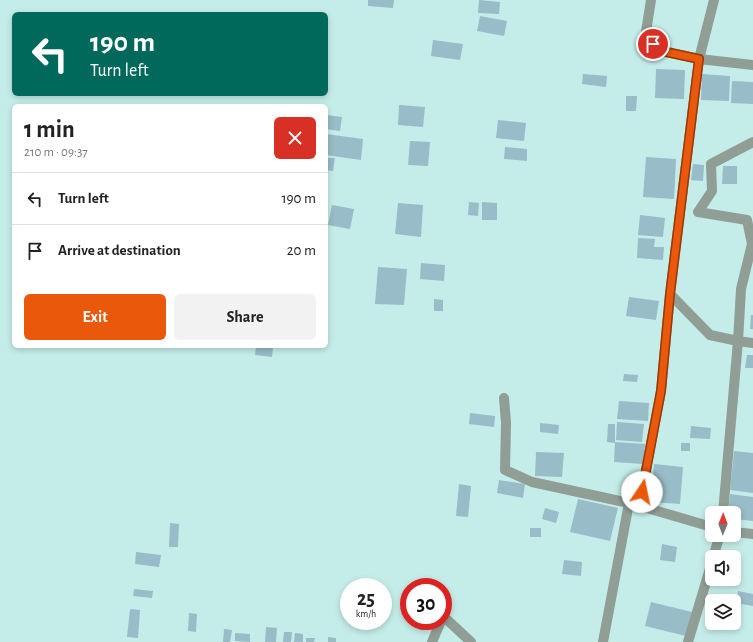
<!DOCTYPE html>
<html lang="en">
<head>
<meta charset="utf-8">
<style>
  :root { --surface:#fff; --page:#f2f2f2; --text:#222; --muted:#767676; --line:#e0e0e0; --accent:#ea580c }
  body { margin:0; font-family:"Alegreya Sans",sans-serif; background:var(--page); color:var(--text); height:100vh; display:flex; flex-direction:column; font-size:15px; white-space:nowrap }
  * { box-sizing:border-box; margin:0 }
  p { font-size:13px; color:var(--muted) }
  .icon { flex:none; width:22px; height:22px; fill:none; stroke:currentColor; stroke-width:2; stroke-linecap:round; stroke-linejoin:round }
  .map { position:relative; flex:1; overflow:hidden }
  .side { position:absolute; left:12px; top:104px; width:316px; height:244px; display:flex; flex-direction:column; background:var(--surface); border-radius:6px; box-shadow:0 2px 6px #0003 }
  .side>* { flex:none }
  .hud { position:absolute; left:12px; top:12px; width:316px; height:84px; border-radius:6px; box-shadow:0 2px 6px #0003; background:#00695c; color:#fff; overflow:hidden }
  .needle { width:26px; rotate:1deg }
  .tools { position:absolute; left:705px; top:506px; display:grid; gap:8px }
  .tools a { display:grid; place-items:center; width:36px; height:36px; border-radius:6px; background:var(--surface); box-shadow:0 2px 6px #0003; font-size:20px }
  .speed { position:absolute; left:340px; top:578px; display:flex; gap:8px; font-size:20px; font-weight:700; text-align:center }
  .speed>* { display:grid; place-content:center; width:52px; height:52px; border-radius:50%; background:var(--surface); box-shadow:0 2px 6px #0003; line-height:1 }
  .speed small { font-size:10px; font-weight:400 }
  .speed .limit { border:6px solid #d22; background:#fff; color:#111 }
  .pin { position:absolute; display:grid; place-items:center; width:34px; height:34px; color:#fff; margin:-17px; border:2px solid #fff; border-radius:50%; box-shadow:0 1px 4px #0007 }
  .me { position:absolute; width:44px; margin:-22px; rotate:11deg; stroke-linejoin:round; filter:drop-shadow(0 0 3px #0008) }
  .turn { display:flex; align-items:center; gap:14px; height:84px; padding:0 12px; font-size:18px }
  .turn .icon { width:52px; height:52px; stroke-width:2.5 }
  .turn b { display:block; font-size:28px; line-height:34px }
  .round { display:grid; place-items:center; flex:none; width:42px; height:42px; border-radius:6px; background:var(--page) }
  .summary { display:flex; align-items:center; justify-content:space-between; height:68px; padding:0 12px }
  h1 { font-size:24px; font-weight:700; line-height:30px }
  .action { display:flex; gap:8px; margin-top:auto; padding:8px 12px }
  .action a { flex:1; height:46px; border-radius:6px; background:var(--accent); color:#fff; font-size:16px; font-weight:700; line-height:46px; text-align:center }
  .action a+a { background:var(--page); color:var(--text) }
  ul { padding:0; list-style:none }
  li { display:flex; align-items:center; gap:12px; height:52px; padding:0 12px; border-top:1px solid var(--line) }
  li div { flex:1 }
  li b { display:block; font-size:15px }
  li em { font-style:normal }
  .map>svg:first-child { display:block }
  .building { fill:#98bcc8 }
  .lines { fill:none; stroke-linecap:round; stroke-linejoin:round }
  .minor { stroke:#909e95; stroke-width:10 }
  .route-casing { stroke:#983908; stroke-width:10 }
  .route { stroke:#ea580c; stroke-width:7 }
</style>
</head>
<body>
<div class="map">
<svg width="753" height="642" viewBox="0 0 753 642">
  <rect width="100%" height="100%" fill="#c4ede9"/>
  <path class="building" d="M368,0H394L393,8L368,6Z
    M479,0L500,2L499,14L478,13Z
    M480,16L507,21L504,36L477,31Z
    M433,40L463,44L460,60L431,56Z
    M656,69L685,70L684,99L655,98Z
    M583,74L607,76L606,87L582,84Z
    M702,74L730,76L729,101L701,100Z
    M732,81L753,82V104L731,103Z
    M626,96H637L636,111H626Z
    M399,105L425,107L423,127L398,125Z
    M326,115L342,117L340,131L326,129Z
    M498,120L526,123L524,141L496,138Z
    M326,134L363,139L361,160L326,155Z
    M410,141L430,142L428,166L408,165Z
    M505,147L527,149V161L504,159Z
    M646,157L676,159L674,199L643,197Z
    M326,158H335L333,171L326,170Z
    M693,164L704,165L703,181L691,180Z
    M723,166H737V184H722Z
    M469,202L479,203L478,216L468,215Z
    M482,202L497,203V220H482Z
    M398,203L423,205L421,237L395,234Z
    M332,205L354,209L350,229L328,225Z
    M640,215L665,218L663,237L638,235Z
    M638,238L655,239L654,247H664L663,260L637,258Z
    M421,263L445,265L444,281L420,279Z
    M378,267L407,269L404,305L375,304Z
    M629,297L659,301L656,320L626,316Z
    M434,299L443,300V311H434Z
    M751,315H753V329H750Z
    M256,346L273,348L272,357L255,355Z
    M747,355H753V368H745Z
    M624,374L638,375L637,382L623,381Z
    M619,401L649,403L648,421L617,419Z
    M470,413L495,416L494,427L469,424Z
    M617,422L644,424L642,442L616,440Z
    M540,423L559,425L558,434L540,432Z
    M608,424H615V443L607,442Z
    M691,426L711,428L710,439L690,438Z
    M615,442L645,444L643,464L614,462Z
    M681,443H690V451H681Z
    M734,451L753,453V493L730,490Z
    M536,452L564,453L562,477L535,476Z
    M654,464L683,467L680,504L651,502Z
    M499,480L525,484L523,498L497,493Z
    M459,484L471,486L468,517L456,516Z
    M730,494L753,497V521L734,519V513H728Z
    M578,499L618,508L610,541L570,532Z
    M545,508L559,512L556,523L542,519Z
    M170,523L179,524L178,547H169Z
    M530,528H541V537H530Z
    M662,544L677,547L675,562L660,560Z
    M136,552L161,555L159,567L135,564Z
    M564,560L582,562L581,576L562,574Z
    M134,589L153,591L152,598L133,596Z
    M738,591L753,594V606L736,603Z
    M651,602L692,612L686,636L645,626Z
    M130,609L140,610L138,638L127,637Z
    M189,613L197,614L196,632L188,631Z
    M266,627L277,628L276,642H265Z
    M224,629L232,630L230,642H223Z
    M284,632H292L291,642H283Z
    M235,633L250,634V642L235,641Z
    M295,633L303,634V642H294Z
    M328,637L336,638V642H328Z
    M306,638H315L314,642H306Z"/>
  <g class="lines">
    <path class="minor" d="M651,0L645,38L661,51L699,59L670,294L710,335L738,341L723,513
      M714,0L699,59L753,65
      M753,142L711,164L712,191L698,212L747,220L752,244L741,289L738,341L753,343
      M504,398L506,423L505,470L532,482L629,503L603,642
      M633,504L712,527
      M639,506L661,391L670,294
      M734,532L753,534
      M713,557L720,535
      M443,616L471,642
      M432,642L441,621
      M688,642L712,562"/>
  </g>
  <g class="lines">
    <defs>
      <path id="route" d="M642,492L661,391L670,294L699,59L662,51L653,44"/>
    </defs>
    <use href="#route" class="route-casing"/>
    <use href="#route" class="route"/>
  </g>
</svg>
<div class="tools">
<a><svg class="needle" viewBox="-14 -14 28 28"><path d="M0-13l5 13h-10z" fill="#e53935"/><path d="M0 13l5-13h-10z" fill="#767676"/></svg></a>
<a><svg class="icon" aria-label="sound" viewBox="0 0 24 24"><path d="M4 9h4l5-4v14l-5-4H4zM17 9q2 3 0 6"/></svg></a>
<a><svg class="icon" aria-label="layers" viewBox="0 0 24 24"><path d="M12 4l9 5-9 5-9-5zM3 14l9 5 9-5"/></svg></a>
</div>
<div class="speed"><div>25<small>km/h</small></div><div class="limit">30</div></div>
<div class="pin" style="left:653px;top:44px;background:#d93025"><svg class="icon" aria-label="arrive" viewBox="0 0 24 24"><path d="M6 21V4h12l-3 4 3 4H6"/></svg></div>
<svg class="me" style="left:642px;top:492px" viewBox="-20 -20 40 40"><circle r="19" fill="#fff"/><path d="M0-13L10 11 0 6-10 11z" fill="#ea580c"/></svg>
<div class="hud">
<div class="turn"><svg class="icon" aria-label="left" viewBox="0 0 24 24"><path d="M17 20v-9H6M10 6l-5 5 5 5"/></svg><div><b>190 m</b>Turn left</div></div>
</div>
<section class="side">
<div class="summary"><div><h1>1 min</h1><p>210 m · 09:37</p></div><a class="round" style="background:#d93025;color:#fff"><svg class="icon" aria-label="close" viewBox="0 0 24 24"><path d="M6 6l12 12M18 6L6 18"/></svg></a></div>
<ul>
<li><svg class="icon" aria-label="left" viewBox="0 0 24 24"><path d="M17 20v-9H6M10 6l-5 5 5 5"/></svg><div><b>Turn left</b></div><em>190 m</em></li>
<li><svg class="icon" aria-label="arrive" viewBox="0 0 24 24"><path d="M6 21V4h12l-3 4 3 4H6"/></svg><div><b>Arrive at destination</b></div><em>20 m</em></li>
</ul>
<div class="action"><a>Exit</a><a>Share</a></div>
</section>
</div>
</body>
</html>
